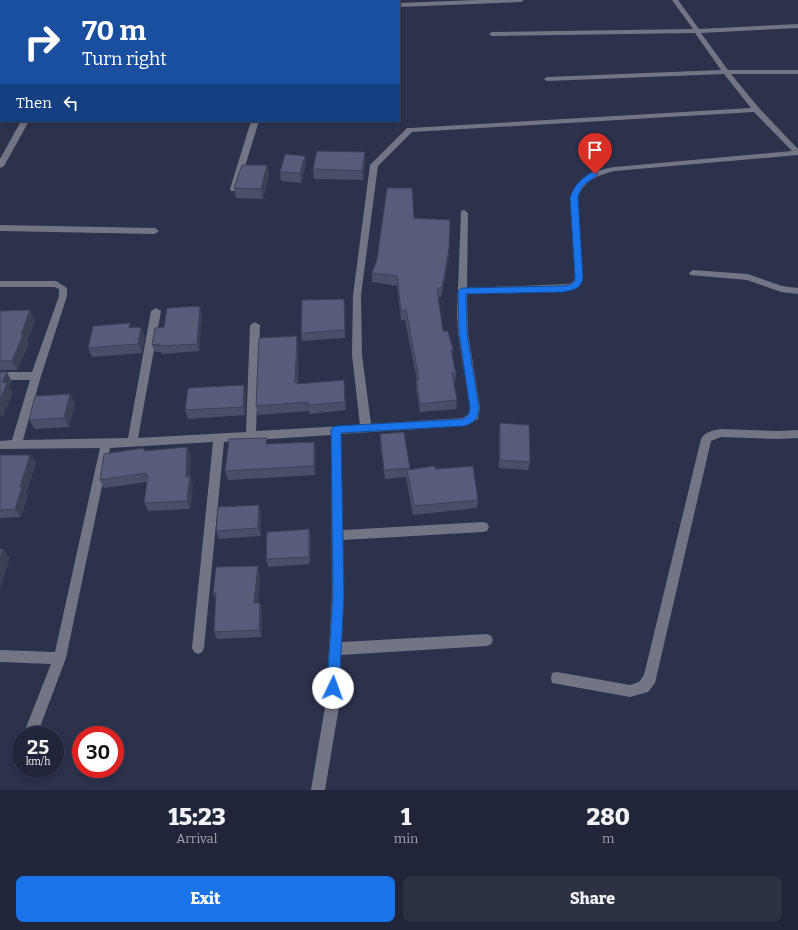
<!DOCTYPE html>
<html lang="en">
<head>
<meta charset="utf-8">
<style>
  :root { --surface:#212539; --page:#2d3144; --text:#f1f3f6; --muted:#a2a5ae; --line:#3e4253; --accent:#1a73e8 }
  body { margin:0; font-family:Bitter,serif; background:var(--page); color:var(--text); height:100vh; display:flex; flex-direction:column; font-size:15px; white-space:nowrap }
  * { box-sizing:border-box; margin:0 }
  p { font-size:13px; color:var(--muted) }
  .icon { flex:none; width:22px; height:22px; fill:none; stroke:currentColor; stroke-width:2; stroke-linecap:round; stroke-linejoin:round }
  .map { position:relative; height:790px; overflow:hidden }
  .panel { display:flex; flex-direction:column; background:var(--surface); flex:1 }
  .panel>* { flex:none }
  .guide { position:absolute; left:0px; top:0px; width:400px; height:122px; box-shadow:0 2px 6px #0003,0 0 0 1px var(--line); background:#1a4fa0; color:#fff; overflow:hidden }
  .speed { position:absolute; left:12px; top:726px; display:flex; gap:8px; font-size:20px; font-weight:700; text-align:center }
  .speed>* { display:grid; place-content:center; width:52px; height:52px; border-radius:50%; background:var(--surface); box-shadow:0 2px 6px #0003,0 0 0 1px var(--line); line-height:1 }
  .speed small { font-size:10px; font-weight:400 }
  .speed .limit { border:6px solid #d22; background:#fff; color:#111 }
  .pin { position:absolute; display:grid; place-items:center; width:34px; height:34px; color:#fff; margin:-41px -17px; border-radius:50% 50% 50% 0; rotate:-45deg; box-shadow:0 0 4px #0007 }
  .pin .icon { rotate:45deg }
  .me { position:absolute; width:44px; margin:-22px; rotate:3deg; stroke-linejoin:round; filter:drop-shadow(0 0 3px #0008) }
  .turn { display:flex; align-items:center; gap:14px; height:84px; padding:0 16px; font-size:18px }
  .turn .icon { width:52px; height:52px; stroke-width:2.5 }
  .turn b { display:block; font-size:28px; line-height:34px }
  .then { display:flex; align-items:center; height:38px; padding:0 16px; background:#0003; gap:8px; font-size:15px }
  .eta { display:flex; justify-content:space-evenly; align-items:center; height:68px; text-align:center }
  .eta b { font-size:24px; font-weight:800; line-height:28px }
  .button { display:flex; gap:8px; margin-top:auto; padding:8px 16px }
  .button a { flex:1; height:46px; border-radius:8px; background:var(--accent); color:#fff; font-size:16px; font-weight:800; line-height:46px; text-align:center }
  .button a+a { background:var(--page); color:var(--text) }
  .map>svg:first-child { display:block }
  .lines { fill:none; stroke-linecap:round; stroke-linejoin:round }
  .minor { fill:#727583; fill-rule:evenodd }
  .wall { fill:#4a4f69 }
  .shaded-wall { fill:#3c4055 }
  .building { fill:#565c7a; stroke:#3c4055 }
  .route { fill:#1a73e8; stroke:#114b97 }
</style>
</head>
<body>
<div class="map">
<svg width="798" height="790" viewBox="0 0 798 790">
  <rect width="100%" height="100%" fill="#2c314c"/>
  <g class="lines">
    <path class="minor" d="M209,0H215V1H209Z
      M273,0H279L280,1H274Z
      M477,0H524L521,2L399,7V3Z
      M672,0H678L699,29L798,24V28L701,33L728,70H798V74H731L759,108L798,149V155L615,171C598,175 584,180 578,198L583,278C581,289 573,290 563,292L467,294L468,333L480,408L478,419L464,426L341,434L343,530L483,522L487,523L489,527L487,531L483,532L343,540L344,595L342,642L487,634L491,636L493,640L491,644L487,646L341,655L340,701L325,790H311L326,701L332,595L331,435L224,442L204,648L202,652L198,654L194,652L192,648L213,442L110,448L66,658L37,735H23L51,664L0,662V650L55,652L100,448L0,449V441L12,440L30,380H0V372H32L59,296V289L54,287H0V281H56L67,288V296L41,376L23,440L128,438L151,311L156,308L161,311L138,438L246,432L250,325L255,322L260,325L256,431L360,425L352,355L353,295L370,165L407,128H410L751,108L724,74L547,81L544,79L547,77L721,70L695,33L492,36L489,34L492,32L693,29ZM754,112L792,151L615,167C594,170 578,177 570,198L575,278L574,281L569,284L467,288L468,213L464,210L461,211L457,313L458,333L470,408L469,414L462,418L371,424L362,355L361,295L378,166L412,132Z
      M0,56H1L0,62Z
      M0,106H1V110H0Z
      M21,121H29L4,166L0,168V159Z
      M251,121H259L238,189L234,191H231L230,189Z
      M0,225L155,228L159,231L155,234L0,231Z
      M693,270L748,274L782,286L798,288V294L781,292L747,280L690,275L689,273Z
      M721,429L778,431L798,430V438L778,439L721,437L711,441L655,683L648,692L630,697L552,683L551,678L552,673L557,672L630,685L639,682L644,675L701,439C704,432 714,430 721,429Z
      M21,751V767L20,768L15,766L13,761L16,753Z"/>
  </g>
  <path class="wall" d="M365,152V162L363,180L314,179L313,169Z
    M305,156L306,165L301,183L281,181L280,172Z
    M267,165L269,175L263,199L236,198L234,188Z
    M449,258L441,297H438L443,331L453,350L452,356L456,373L455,382H453L457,400L456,409L420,412L416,389L417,380L405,320H401L397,286L372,282V273Z
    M344,299L345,338L302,341L301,333Z
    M0,311L35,320L27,342L29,344L17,370H0Z
    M202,314L199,351L162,354L161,352H155L152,345L164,327Z
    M131,327H141L145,336L142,353L92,357L88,348Z
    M298,345V384L344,380L346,410L310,414L309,411L258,415L256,406Z
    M244,385L246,394L245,415L188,419L185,410Z
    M70,394L75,404L69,427L35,429L29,420Z
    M500,423L530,462L528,470L499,468V432Z
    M380,434L410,468V470L435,469L478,500L477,508L413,515L406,477L385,479L380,443Z
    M314,442L316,451L315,475L228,480L225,471Z
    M187,447L191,455L190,476L193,485L190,509L148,511L144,503L147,482L104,488L100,480L144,448L145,451Z
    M0,455H30L36,463L26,493L28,495L21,517L0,518Z
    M261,513V536L219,539L216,531Z
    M309,529L311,537L310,564L268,567L266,559Z
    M260,573L258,603H260L262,610V637L217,639L214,632L216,599L213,593Z"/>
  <path class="shaded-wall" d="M0,0H14V1H1V15H0Z
    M365,152V162L363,180L362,171Z
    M305,156L306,165L301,183L300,173Z
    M267,165L269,175L263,199L261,189Z
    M449,249V258L441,297L442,288Z
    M200,306L202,314L199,351L197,344Z
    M30,310L35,320L27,342L29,344L17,370L12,361Z
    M141,327L145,336L142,353L138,344Z
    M297,336L298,345L297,391L295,382Z
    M7,372L12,382L10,387L13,392L3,417L0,414V400L2,382Z
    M244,385L246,394L245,415L243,407Z
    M70,394L75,404L69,427L64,418Z
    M314,442L316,451L315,475L314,466Z
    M187,447L191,455L190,476L193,485L190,509L187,501L186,477Z
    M30,455L36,463L26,493L28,495L21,517L15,509L20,487Z
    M259,505L261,513V536L258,528Z
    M309,529L311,537L310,564L309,557Z
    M3,549L10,557L0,590V560Z
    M258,566L260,573L257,610L254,603Z
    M260,603L262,610V637L259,630Z"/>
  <path class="building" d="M317,151L365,152L362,171L313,169Z
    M285,154L305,156L300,173L280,172Z
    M242,165H267L261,189L234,188Z
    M387,188H412L414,218L450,220L449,249L442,288H437L443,331H448L453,350H451L456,373H452L457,400L420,404L416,380H419L406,310L401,311L397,276L372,273L377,259Z
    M344,299L345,330L301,333L302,300Z
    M200,306L197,344L159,346V344L152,345L155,328L164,327L167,308Z
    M30,310L21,335H23L12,361H0V311Z
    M130,323L129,328L141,327L138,344L88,348L93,326Z
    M297,336L295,382H297V384L344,380L345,402L308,405V402L256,406L259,338Z
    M0,372H7L2,382L7,383L0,400Z
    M244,385L243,407L185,410L188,388Z
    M70,394L64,418L29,420L35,396Z
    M500,423L529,425L530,462L500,460Z
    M404,432L410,468L384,470L380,434Z
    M267,438L266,444L314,442V466L225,471L229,439Z
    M187,447L186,477L190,476L187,501L144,503L148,475H145L146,473L100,480L104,454L144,448V451Z
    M0,455H30L20,487H22L15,509L0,510Z
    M435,466V469L473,466L478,500L414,506L407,470Z
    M259,505L258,528L216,531L218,507Z
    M309,529V557L266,559L267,532Z
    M0,549H3L0,560Z
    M258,566L254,603H260L259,630L214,632L216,593H213L216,567Z"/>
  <path class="route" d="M592,172H595L598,174C588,184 582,181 578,198L583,278C581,289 573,290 563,292L466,294L467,333L479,408C478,418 475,423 464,426L341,433L344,595L339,688L337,692L333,694L329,692L327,688L333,595L331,430L333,427L336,426L463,419C469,416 469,413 470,408L459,333L458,291L462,288L563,286L570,285L574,282L575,278L570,198C574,185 581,179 592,172Z"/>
</svg>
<div class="speed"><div>25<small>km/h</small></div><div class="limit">30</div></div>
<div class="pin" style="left:595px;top:174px;background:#d93025"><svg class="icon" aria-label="arrive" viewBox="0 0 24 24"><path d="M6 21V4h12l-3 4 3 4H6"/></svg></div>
<svg class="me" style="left:333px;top:688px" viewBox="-20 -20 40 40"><circle r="19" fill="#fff"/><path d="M0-13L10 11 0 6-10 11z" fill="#1a73e8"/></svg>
<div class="guide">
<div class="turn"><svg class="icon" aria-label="right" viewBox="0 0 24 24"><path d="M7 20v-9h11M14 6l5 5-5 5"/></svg><div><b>70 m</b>Turn right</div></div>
<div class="then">Then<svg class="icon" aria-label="left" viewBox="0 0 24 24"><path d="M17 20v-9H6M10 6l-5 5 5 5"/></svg></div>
</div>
</div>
<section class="panel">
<div class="eta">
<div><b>15:23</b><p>Arrival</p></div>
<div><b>1</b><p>min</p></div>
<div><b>280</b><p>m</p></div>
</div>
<div class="button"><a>Exit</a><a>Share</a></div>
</section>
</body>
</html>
